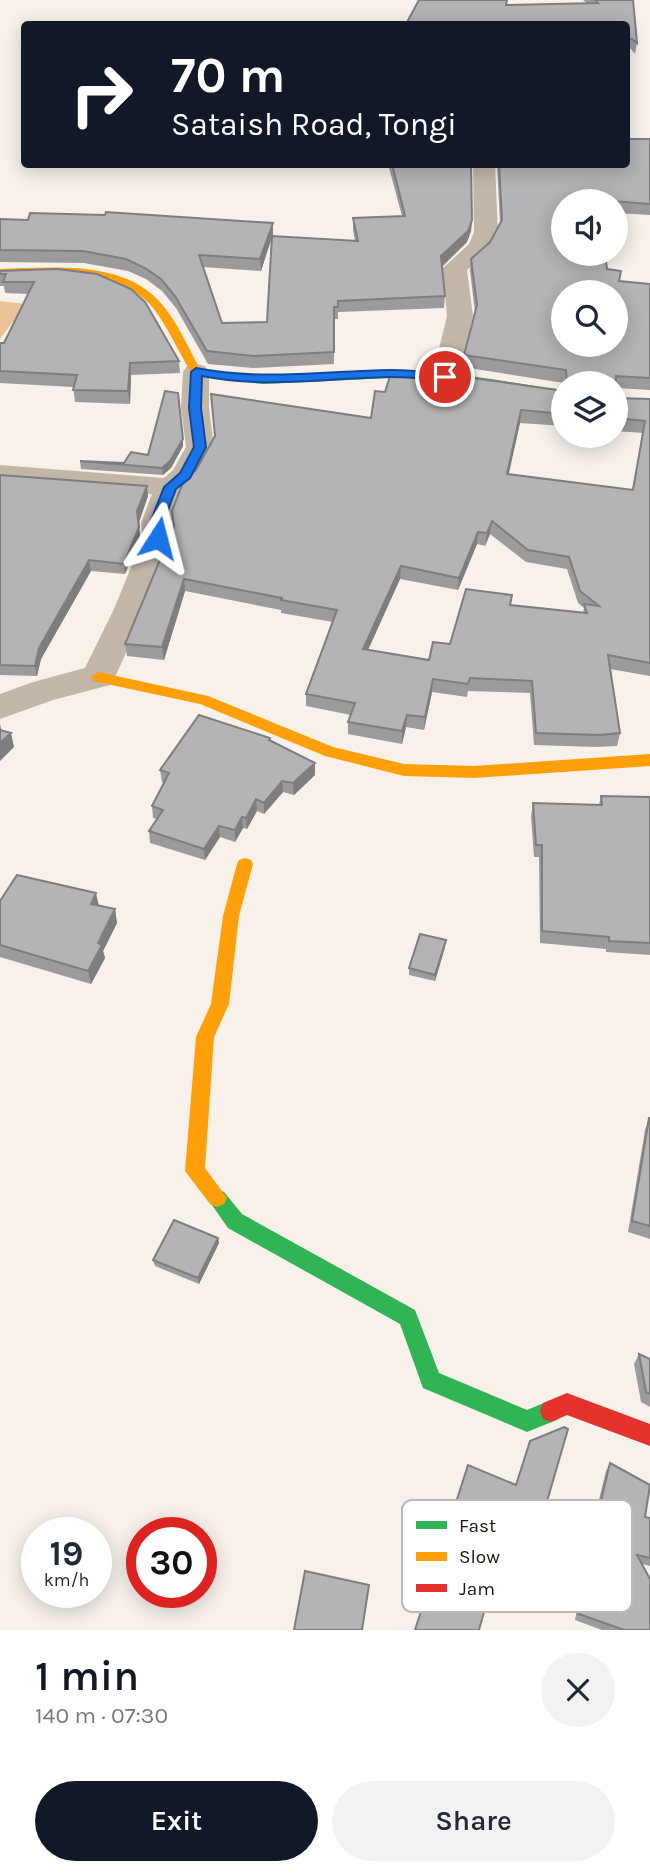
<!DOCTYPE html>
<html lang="en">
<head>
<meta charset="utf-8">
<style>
  :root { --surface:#fff; --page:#f2f2f3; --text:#1f2937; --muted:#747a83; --accent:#111827 }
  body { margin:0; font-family:Karla,sans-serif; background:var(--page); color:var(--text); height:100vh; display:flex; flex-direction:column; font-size:26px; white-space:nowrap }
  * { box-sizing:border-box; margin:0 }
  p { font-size:23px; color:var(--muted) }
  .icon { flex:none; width:38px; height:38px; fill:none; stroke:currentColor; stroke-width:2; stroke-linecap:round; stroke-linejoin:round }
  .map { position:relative; height:1630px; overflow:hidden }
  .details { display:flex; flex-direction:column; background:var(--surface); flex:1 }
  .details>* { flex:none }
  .top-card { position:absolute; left:21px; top:21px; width:609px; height:147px; border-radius:7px; box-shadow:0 4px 18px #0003; background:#111827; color:#fff; overflow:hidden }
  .fabs { position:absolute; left:551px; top:189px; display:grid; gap:14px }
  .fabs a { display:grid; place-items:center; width:77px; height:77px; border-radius:50%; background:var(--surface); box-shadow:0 4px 18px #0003; font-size:35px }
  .speed { position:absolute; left:21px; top:1517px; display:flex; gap:14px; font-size:35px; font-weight:700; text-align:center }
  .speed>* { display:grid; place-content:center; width:91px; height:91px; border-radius:50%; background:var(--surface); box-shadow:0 4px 18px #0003; line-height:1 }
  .speed small { font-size:18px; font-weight:400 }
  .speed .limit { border:10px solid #d22; background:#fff; color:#111 }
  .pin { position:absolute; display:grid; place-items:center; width:60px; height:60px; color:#fff; margin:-30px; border:4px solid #fff; border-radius:50%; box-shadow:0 2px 7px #0007 }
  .me { position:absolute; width:77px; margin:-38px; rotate:9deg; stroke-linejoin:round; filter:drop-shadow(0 0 5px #0008) }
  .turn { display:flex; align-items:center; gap:24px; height:147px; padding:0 35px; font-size:32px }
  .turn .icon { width:91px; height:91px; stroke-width:2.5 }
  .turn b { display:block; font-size:49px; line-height:60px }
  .round { display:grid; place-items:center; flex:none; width:74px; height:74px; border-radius:37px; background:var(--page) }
  .head { display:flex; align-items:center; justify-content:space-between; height:119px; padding:0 35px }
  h1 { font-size:42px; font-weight:600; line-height:52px; color:var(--accent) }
  .button { display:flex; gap:14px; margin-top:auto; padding:14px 35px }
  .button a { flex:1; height:80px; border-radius:42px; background:var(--accent); color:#fff; font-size:28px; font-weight:600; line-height:80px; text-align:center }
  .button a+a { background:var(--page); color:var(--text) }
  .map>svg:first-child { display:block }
  .water { fill:#eac498 }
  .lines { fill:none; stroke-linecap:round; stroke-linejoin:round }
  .street { fill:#c2b6a9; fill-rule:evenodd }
  .fast { fill:#30b455; fill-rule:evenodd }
  .slow { fill:#ff9f0a; fill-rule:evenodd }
  .jam { fill:#e5322d; fill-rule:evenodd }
  .wall { fill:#9b9a9d; fill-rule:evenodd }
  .shaded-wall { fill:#7e7d7f }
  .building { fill:#b4b3b6; stroke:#7e7d7f; stroke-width:2; fill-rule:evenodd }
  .route { fill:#1a73e8; stroke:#114b97; stroke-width:2 }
  .key { fill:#fff; stroke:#bcb9b6; stroke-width:2 }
  .key-label { font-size:19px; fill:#1e150a }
</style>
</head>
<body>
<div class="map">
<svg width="650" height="1630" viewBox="0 0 650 1630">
  <rect width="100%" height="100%" fill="#f7f1ea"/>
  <path class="water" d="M0,301L26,304L0,339Z"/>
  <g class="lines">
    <path class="street" d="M473,164H495L498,232L487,252L467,270L473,316L458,377L454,383L445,385L436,383L432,377L447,316L443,268L469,244L474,232Z
      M196,364L205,366L209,372V408L214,447L195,481L183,491L171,523L173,538L146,609L115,677L110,685L53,700L0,719V694L33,682L85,668L114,609L143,538L141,523L152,494L0,483V465L164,478L173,470L186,447L181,408L183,372L187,366Z"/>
    <path class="fast" d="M371,370C436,368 499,381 564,390V397L413,377L263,384L220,379L214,376L220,373L284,376Z
      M217,1189L224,1192L242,1214L415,1310L439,1373L527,1410L551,1400L559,1403L562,1411L559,1419L527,1432L423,1388L400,1324L228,1228L207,1198L210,1192Z"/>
    <path class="slow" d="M0,269C49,268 116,260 155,297C175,316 187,345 200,369L226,376L220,379L192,374C179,353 169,329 154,309C119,265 49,274 0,275Z
      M98,672L208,696L333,747L404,764L474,766L650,754V766L474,778L404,776L325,756L200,704L93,681L91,677Z
      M245,858L251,860L253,864L239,916L229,1004L214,1037L205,1168L227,1198L224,1204L217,1207L210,1204L185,1171L196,1037L211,1004L223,916L237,864L239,860Z"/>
    <path class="jam" d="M567,1393L650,1424V1446L567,1415L551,1422L543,1419L540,1411L543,1403Z"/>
  </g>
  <path class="wall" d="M583,0H633L637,43L635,54L631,49H626V24L507,5L587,3Z
    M650,139V215L616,213V201H564L607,269L619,281L650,284V390L616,388V398L650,399V676L610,669L620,733L617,746L596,747L534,745L530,693L468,691L467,697L432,692L424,730L406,727L402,744L348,734V722L351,715L306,706V694L333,622L281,613V610L185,591L164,660L127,656L125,644L174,527L371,418L385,392L564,391V426L520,423L508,474L632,490L643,433L616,431V383H564L463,367L464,355L475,312L470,271L471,259L490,242L500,223L497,164H626ZM490,534L526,562L567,569L578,603L584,608L583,613L510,605L429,660L368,650L400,579L458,590L477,544L485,546Z
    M388,164H471L472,220L471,231L467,242L442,267L445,296L444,308L338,312V319H334V364L253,368L208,364L176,308L162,291L146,279L128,271L84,263L0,262V219L273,234L272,236L355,241L353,230V218L402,216ZM272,236L267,322L222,323L203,267L261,271Z
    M57,269L179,361L180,373L131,375L130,404L75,402L73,387L0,383V343H4L28,294L5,293L4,286H0V271Z
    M183,446L171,468L163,475L81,469L80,461L124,463L148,455Z
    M0,475L148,496L139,522L140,538L125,574L91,571L41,659L37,676L0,675Z
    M270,741L315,775L294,795L283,792L264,814L257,811L247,829L243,828L235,842L220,837L205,860L150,843L149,831L157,819L153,818L152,806L164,783L162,782L160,770Z
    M601,796L650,797V955L606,952V949L540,943L539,857H534L531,816L533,803L599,805Z
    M0,901L99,905L115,909L117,923L103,951L105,958L91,984L0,957Z
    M445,947L435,981L409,975V968Z
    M649,1118H650V1239L628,1232L645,1130Z
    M218,1238L219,1243L199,1284L155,1266L153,1260Z
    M639,1354L650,1359V1407L641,1402L634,1364Z
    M610,1463L645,1517L650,1518V1566L642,1564L650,1630H602L575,1620L587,1549L606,1471Z
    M468,1465L539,1529L536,1537L508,1525Z"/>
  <path class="shaded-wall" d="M472,220L471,231L467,242L440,268L441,256Z
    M273,223V234L261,271L260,259Z
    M130,363L131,375L130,404L128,391Z
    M521,410L520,423L506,487L507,474Z
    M183,439V446L171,468L163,475L162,468Z
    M147,486L148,496L139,522L137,511Z
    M492,521L490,534L485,546L487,533Z
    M139,527L140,538L125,574L124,564Z
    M478,532L477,544L458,590L459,578Z
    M89,560L91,571L41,659L37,676L35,666L39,648Z
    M401,566L400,579L363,661V649Z
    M184,579L185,591L164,660L162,647Z
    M433,679L432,692L424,730L425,717Z
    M407,715L406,727L402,744V731Z
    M0,724L3,738L11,733L14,747L0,761Z
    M315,763V775L294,795L293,783Z
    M282,781L283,792L264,814V803Z
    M256,799L257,811L247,829L246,818Z
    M242,817L243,828L235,842V830Z
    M219,826L220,837L205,860L204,849Z
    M96,893L99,906L91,904Z
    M115,909L117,923L103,951L105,958L91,984L88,971L98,943Z
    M446,940L445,947L435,981V975Z
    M218,1238L219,1243L199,1284L198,1278Z"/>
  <path class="building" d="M419,0H507L506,5L598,3L595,0H633L637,43L632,39L626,38V24H406Z
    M626,139H650V204L599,200V201H564V254H605L607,269L621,271L619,281L650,284V378L616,376V398L650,399V663L608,655L620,733L599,735L536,733L532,681L470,678L468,684L433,679L425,717L407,715L402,731L348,722L355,703L306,694L337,610L281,600L282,598L184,579L162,647L125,644L174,526L172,511L184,480L196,470L215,436L211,394L371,418L375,391L385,392L391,373L458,379V376L564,391V414L521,410L507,474L633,490L645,421L616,418V383H567L566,370L464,355L477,305L471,259L490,242L502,220L499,164H626ZM564,292H616V345H564ZM492,521L528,550L569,557L580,591L599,606L584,604L587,613L510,605L512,595L466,589L450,644L433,642L429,660L363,649L401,566L459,578L478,532L487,533Z
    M392,164H471L472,220L468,231L441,256L445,296L338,301V307H334V352L253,356L207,351L175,296L161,279L145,268L126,259L83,251L0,250V219L28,220L30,213L105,215L106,212L273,223L260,259L199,255L222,323L267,322L272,236L358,241L353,218L405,216Z
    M57,269L97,274L131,289L145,302L179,361L130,363L128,391L73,390L77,375L0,371V343H4L34,282H3L6,274H0V271Z
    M165,391L178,393L183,439L170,461L162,468L80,461L124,463L131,452L148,455Z
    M0,475L147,486L137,511L139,527L124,564L89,560L39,648L35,666L0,665Z
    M199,715L270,738L269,740L315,763L293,783L282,781L264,803L256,799L246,818L242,817L235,830L219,826L204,849L149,831L163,810L152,806L169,773L160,770Z
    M0,730L11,733L0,743Z
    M601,796L650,797V943L609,941V937L542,931V845H536L533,803L602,805Z
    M17,875L96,893L91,904L115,909L98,943L102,945L88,971L0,945V901Z
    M420,934L446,940L435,975L409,968Z
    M649,1118H650V1226L632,1221Z
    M174,1220L218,1238L198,1278L153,1260Z
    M639,1354L650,1359V1394L646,1392Z
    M564,1427L568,1429L539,1529L510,1517L479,1630H415L468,1465L516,1485L530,1441Z
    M610,1463L650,1485L645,1517L650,1518V1558L637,1555L650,1579V1630H624L579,1614L591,1542Z
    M305,1571L369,1585L362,1630H294Z"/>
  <path class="route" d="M196,368C262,381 325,371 391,370C409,370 427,372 445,374L451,377L445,381C428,379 409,377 391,377C328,378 265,389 202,376L201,408L206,447L190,478L176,489L163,523L165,538L158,542L152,538L150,523L164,487L180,473L194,447L189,408L191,372Z"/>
  <rect x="402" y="1500" width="230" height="112" rx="10" class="key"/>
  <rect x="416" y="1521" width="31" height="8" fill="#30b455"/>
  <rect x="416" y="1552" width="31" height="9" fill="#ff9f0a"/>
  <rect x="416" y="1584" width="31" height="8" fill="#e5322d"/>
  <g class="key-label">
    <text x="459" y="1532">Fast</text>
    <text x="459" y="1563">Slow</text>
    <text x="459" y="1595">Jam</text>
  </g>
</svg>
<div class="fabs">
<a><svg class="icon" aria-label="sound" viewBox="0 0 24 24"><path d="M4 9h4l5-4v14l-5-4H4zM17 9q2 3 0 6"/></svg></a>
<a><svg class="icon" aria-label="search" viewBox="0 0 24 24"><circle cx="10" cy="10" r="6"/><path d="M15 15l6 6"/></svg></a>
<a><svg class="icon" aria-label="layers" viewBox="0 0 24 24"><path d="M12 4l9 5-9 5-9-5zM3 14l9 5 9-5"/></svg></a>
</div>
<div class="speed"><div>19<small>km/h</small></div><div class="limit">30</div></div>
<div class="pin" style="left:445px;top:377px;background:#d93025"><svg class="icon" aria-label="arrive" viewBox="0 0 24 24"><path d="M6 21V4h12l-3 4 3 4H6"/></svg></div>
<svg class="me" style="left:158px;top:538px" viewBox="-20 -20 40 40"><path d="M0-17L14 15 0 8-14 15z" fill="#1a73e8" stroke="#fff" stroke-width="4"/></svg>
<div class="top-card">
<div class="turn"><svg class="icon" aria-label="right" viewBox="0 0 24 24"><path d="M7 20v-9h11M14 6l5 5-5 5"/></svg><div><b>70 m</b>Sataish Road, Tongi</div></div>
</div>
</div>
<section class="details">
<div class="head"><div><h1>1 min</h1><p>140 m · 07:30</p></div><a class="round"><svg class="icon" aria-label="close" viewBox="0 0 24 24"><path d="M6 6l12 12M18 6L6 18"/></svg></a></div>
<div class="button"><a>Exit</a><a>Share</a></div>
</section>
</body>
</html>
